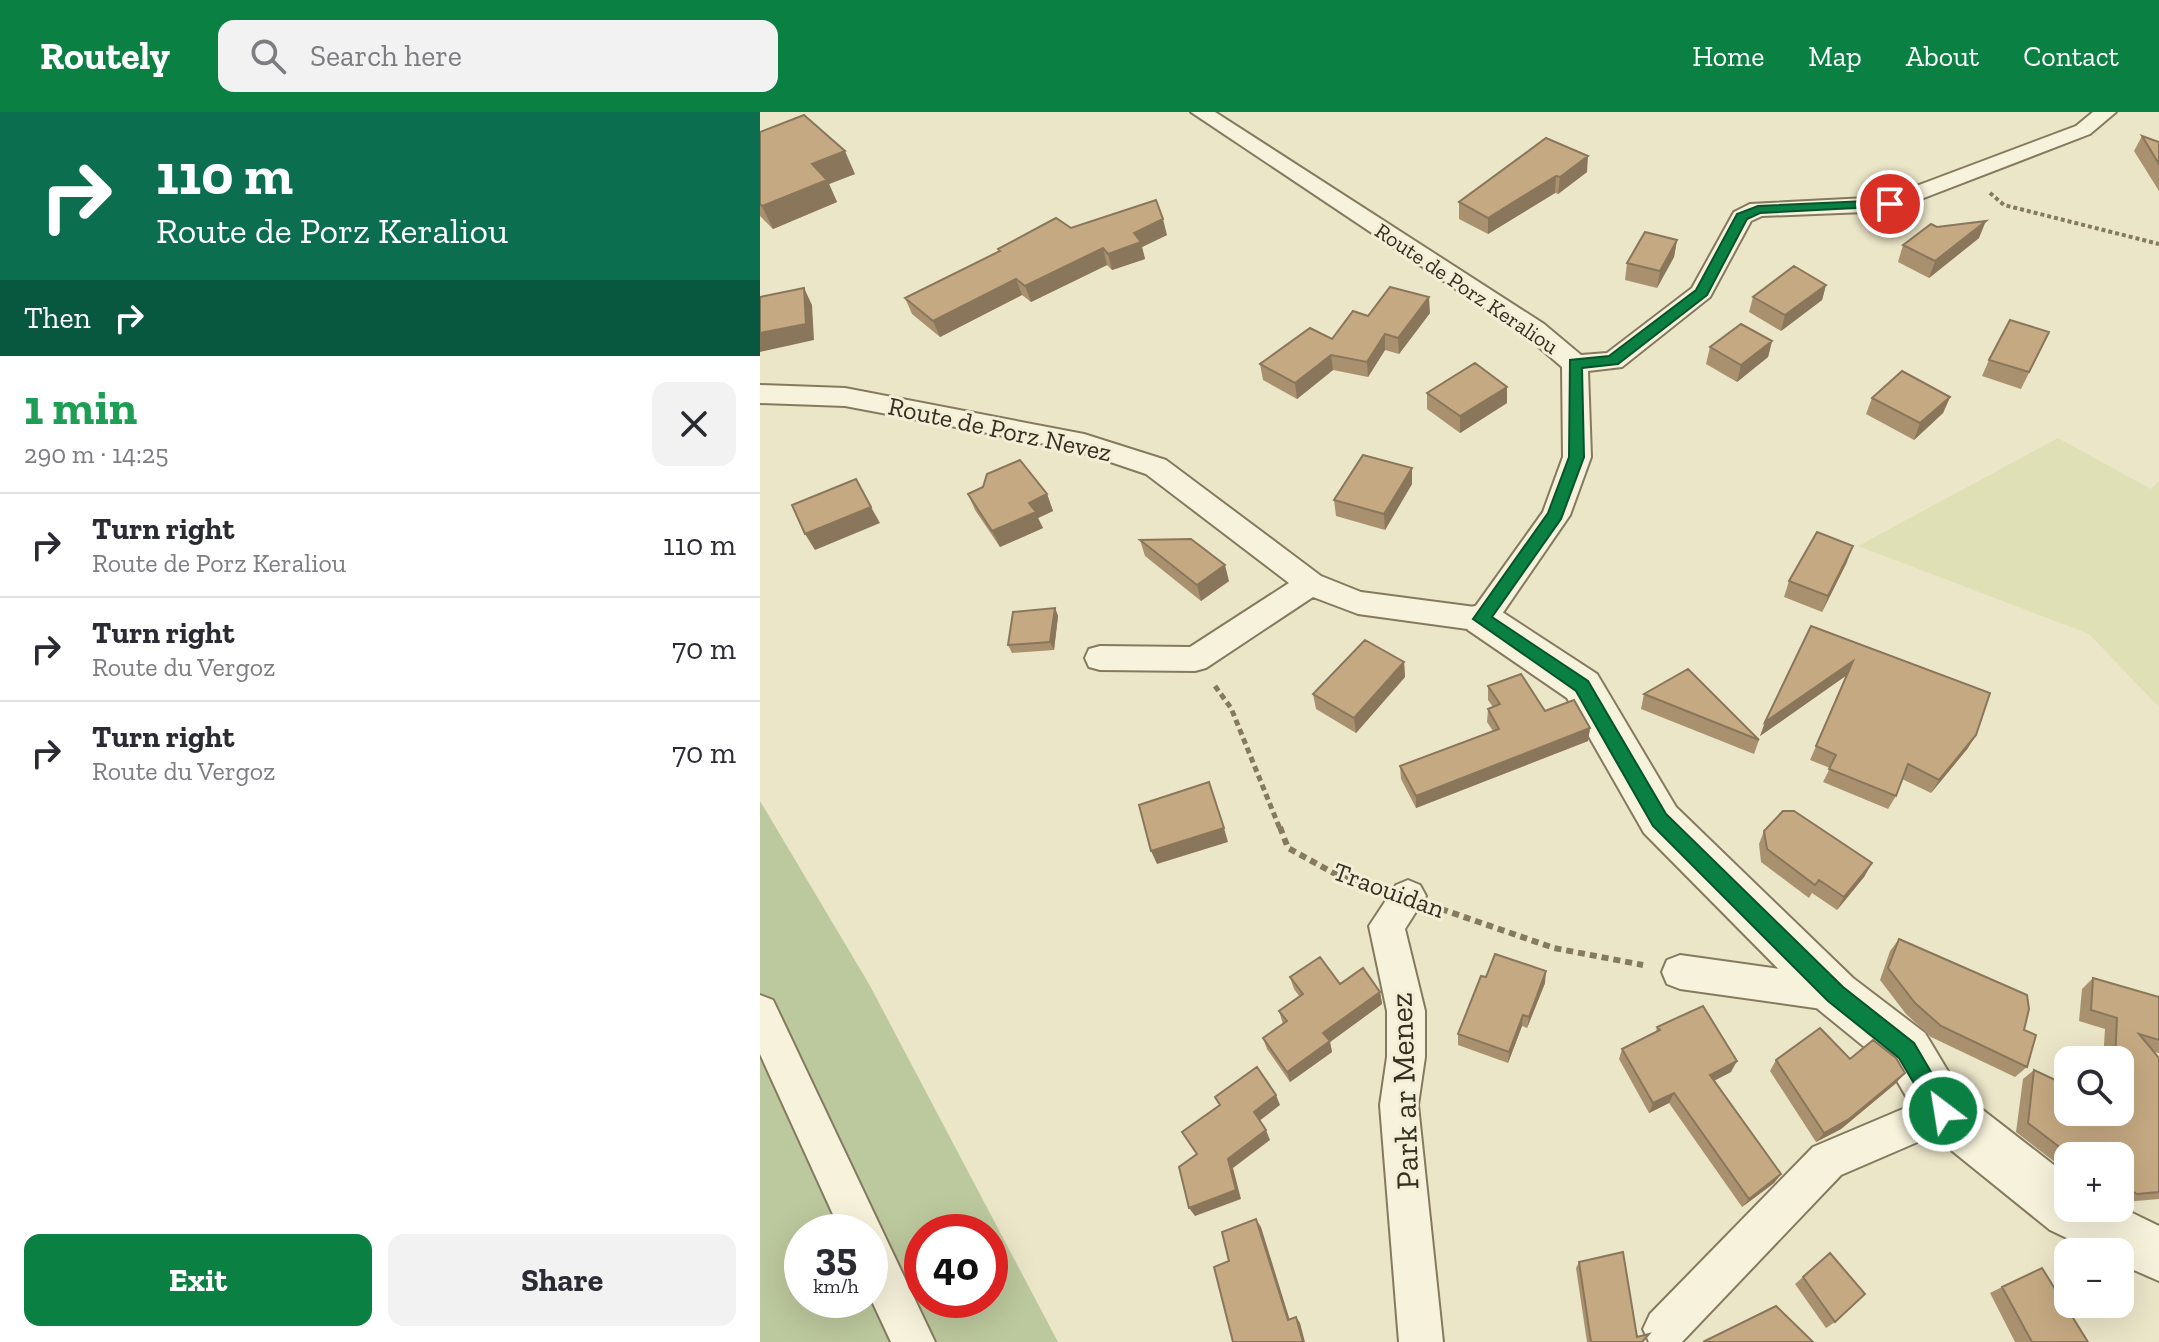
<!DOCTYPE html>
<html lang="en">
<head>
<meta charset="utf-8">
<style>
  :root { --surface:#fff; --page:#f2f2f3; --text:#2b2b33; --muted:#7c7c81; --line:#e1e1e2; --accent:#0b8043 }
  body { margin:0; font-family:"Zilla Slab",serif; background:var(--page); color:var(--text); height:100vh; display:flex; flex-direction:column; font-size:30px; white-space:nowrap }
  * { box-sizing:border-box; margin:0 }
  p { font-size:26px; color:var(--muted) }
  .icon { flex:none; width:44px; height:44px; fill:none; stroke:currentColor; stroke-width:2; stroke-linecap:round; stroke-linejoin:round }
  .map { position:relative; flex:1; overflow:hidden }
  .panel { display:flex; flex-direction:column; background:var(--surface); width:760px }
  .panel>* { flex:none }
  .top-card { background:#0b6e4f; color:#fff; overflow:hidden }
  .controls { position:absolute; left:1294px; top:934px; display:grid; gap:16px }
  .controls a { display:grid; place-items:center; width:80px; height:80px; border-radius:16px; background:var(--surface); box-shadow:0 8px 32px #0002; font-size:40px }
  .speed { position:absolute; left:24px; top:1102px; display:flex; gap:16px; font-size:40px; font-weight:700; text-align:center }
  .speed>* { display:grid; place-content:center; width:104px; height:104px; border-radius:50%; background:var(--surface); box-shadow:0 8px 32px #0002; line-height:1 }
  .speed small { font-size:20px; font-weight:400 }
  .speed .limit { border:12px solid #d22; background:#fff; color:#111 }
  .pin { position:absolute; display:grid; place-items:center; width:68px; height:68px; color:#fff; margin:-34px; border:4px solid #fff; border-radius:50%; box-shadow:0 2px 8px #0007 }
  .me { position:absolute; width:88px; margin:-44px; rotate:329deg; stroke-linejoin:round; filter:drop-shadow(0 0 6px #0008) }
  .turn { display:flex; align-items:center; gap:28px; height:168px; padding:0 24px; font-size:36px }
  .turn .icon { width:104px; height:104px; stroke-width:2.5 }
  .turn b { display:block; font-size:56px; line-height:68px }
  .then { display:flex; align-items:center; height:76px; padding:0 24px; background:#0003; gap:16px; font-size:30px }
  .round { display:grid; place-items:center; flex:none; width:84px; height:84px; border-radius:16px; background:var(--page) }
  .overview { display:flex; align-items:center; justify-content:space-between; height:136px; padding:0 24px }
  h1 { font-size:48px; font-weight:800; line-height:60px; color:#1e9e55 }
  .cta { display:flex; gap:16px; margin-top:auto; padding:16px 24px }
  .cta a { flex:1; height:92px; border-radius:16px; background:var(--accent); color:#fff; font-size:32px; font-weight:800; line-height:92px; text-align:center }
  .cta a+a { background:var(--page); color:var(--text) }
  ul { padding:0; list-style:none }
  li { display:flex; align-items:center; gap:24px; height:104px; padding:0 24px; border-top:2px solid var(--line) }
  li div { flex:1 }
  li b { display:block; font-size:30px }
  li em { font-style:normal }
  header { display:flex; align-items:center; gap:48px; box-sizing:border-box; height:112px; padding:0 40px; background:var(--accent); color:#fff }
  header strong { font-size:38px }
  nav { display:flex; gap:44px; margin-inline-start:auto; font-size:28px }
  .search { width:560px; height:72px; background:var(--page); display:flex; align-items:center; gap:20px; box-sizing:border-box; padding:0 28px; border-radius:16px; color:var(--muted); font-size:30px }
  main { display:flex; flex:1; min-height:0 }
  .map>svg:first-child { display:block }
  .farmland { fill:#e0e0b6 }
  .green { fill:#bcc89d; fill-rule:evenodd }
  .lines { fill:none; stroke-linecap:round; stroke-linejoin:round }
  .minor-casing { stroke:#85795f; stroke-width:4 }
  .tertiary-casing { stroke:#85795f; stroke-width:4 }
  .path-far2 { stroke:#85795f; stroke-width:4; stroke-dasharray:4 3; stroke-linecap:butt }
  .path-far1 { stroke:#85795f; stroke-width:5; stroke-dasharray:6 4; stroke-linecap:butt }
  .path { stroke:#85795f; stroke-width:6; stroke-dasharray:7 5; stroke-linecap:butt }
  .minor { fill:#f6f2db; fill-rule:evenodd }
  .tertiary { fill:#f6f2db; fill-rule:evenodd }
  .wall { fill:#a99170 }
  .shaded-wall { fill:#8a765b }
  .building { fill:#c5a982; stroke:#8a765b; stroke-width:2 }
  .route { fill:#0b8043; stroke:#07532c; stroke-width:2 }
  .labels { text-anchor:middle; stroke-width:6; stroke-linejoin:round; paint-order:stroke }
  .far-street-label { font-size:22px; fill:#372f21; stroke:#f3efd7 }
  .street-label { font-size:26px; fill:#372f21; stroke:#f3efd7 }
  .near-street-label { font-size:32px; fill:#372f21; stroke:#f3efd7 }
</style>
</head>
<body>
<header>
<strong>Routely</strong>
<div class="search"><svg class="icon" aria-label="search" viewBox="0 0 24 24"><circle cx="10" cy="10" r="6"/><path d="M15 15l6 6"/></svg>Search here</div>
<nav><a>Home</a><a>Map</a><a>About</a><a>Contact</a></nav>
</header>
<main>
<section class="panel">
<div class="top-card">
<div class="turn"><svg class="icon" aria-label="right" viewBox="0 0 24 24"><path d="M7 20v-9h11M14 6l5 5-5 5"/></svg><div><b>110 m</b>Route de Porz Keraliou</div></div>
<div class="then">Then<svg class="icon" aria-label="right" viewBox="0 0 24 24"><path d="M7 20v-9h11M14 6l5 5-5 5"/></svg></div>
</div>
<div class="overview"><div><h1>1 min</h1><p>290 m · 14:25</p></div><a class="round"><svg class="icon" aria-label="close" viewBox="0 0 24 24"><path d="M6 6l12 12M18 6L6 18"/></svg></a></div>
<ul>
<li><svg class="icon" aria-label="right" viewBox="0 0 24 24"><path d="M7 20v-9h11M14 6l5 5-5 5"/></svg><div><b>Turn right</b><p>Route de Porz Keraliou</p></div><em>110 m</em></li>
<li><svg class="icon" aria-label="right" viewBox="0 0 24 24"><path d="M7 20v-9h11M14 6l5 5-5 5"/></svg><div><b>Turn right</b><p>Route du Vergoz</p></div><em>70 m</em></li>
<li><svg class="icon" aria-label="right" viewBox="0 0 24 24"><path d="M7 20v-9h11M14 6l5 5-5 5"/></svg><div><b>Turn right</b><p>Route du Vergoz</p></div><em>70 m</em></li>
</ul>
<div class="cta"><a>Exit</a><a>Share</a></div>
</section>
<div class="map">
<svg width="1399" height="1230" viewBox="0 0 1399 1230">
  <rect width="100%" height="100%" fill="#ebe6c8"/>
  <path class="farmland" d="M1298,326L1391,377L1399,369V595L1329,522L1098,434Z"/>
  <path class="green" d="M0,689L109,872L298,1230H0ZM42,1120H110V1188H42ZM162,1120H230V1188H162Z"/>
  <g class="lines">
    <defs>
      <path id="minor" d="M431,0H455L784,212L821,243L847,241L932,176L974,100L990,92L1127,85L1316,14L1333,0H1356L1330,22L1130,99L1002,104L991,109L950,185L862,255L828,259L831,345L810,403L733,515L722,519L598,502L553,485L446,556L435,559L340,558L329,555L325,546L329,537L340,534L430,535L529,471L386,362L312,337L85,294L0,291V273L85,276L324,322L406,348L561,464L601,480L715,495L783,400L803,345L802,255L766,224Z
        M648,768L660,773L666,784L645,817L665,899V945L658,993L683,1230H639L620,993L627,945V899L609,814L636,773Z
        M920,843L1076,865L1089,870L1094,882L1089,894L1076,899L920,877L907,872L902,860L907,848Z
        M0,883L13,888L175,1230H131L110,1185V1120H81L0,942Z
        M1183,980L1197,985L1203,999L1197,1013L1081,1063L922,1230H889L883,1217L890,1202L1053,1035Z"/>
      <path id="tertiary" d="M722,492L736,496L837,562L916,695L1093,866L1165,921L1201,981L1308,1064V1096L1360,1095L1399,1114V1169L1360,1152V1140H1336L1290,1118L1165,1017L1129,955L1059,898L884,721L807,586L708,518L702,507L708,496Z"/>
    </defs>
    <use href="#minor" class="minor-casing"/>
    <use href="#tertiary" class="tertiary-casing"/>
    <path class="path-far2" d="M1230,81L1244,93L1399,132"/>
    <path class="path-far1" d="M455,574L471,596L520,717"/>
    <path class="path" d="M520,715L528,736L581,765L611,773
      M681,797L794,836L883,853"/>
    <use href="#minor" class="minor"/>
    <use href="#tertiary" class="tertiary"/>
  </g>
  <path class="wall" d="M0,20L95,62L69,72L77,90L13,117L0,104Z
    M1382,24L1399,30V79L1374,39Z
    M786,26L827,60L798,82L795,81L728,122L699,107V90Z
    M1177,115L1219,126L1169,166L1138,150L1143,133Z
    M311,116L407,123L382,135L385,147L352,158L347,153L271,190L262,183L180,225L152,202L145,186L239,140L238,137Z
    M917,128L914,145L897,176L865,168L867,151Z
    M1066,173L1062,188L1021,219L989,200L993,185Z
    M670,201L639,242L625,238L608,265L573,258L537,287L503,268L500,252L572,227L608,204Z
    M1012,229L1008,245L977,270L946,252L950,235Z
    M1281,237L1261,277L1222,264L1229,248Z
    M747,275V291L700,321L667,297V281Z
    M1190,285L1183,301L1154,328L1106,302L1112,286Z
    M652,356V372L625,418L576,404L574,388Z
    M208,382H287L293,399L278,406L283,416L240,435L215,398Z
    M380,428L469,469L441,489L385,444Z
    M1087,450L1062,500L1024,485L1029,469Z
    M295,496L298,504L294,538L252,541L248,533Z
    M1051,514L1208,636L1171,681L1142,667L1136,684L1128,697L1063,670L1070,656L1050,648L1087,563L1000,624Z
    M644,550L645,565L596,621L556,597L553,582Z
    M728,574L785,599L830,616L828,629L656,696L641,667L640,654L733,619L727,610L728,597L733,595L728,588Z
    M884,582L999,628L994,642L881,597Z
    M1004,719L1112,751L1104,765L1077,798L1052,781L1049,786L1001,750L999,732Z
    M1139,827L1264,918L1267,955L1255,965L1171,925L1146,902L1120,868L1130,839Z
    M530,865L580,872L620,880L622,892L570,930L572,940L530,970L507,937L503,926L523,912L519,899L539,884L534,877Z
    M726,865L785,871L767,916L762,914L748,951L698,933V922Z
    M1333,866L1399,885V941L1394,940L1399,946V1087L1364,1090L1360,1087V1044H1308V1057L1296,1051L1256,1020L1263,967L1274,958L1360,1000V948H1343L1345,917L1319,909L1322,877Z
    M897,915L971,960L954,969L1021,1062L1014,1071L982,1095L909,991L889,1001L859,947L862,937L896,920Z
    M1090,947L1145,961L1135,972L1081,1017L1056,1030L1010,959L1016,948Z
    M1070,1141L1075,1210L1066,1216L1035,1172Z
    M819,1150L877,1225L883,1230H827L816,1156Z
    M1242,1175L1328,1230H1255L1230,1181Z"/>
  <path class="shaded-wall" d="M85,39L95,62L69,72L77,90L13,117L2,94L52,52Z
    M828,44L827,60L798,82L800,65Z
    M796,64L795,81L728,122V106Z
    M403,107L407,123L382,135L385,147L352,158L348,142L374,121Z
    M1226,109L1219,126L1169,166L1175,149Z
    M917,128L914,145L897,176L900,159Z
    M343,136L347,153L271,190L265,174Z
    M256,167L262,183L180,225L173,209Z
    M1066,173L1062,188L1021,219L1025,203Z
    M44,176L52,193L54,228L0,240V221Z
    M669,185L670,201L639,242L638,226Z
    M625,222V238L608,265L607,250Z
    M1012,229L1008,245L977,270L981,253Z
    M571,243L573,258L537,287L535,271Z
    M747,275V291L700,321V304Z
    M1190,285L1183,301L1154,328L1160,311Z
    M652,356V372L625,418L624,402Z
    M287,382L293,399L278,406L283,416L240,435L232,419L269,391Z
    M111,395L120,411L55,438L45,422Z
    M1093,434L1087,450L1062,500L1068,484Z
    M465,453L469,469L441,489L437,473Z
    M295,496L298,504L294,538L290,530Z
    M1093,549L1087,563L1000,624L1005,610Z
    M644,550L645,565L596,621L594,606Z
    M830,616L828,629L656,696V684Z
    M1216,623L1208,636L1171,681L1179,668Z
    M464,716L468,730L397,752L391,739Z
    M1112,751L1104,765L1077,798L1084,785Z
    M786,859L785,871L767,916L769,905Z
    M620,880L622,892L570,930L572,940L530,970L527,960L563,921Z
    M763,903L762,914L748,951L749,940Z
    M977,949L971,960L945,973L950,963Z
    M1145,961L1135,972L1081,1017L1056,1030L1064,1021Z
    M914,981L909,991L889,1001L893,991Z
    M516,983L520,993L498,1010L494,1000Z
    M506,1018L510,1028L473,1056L481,1087L435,1104L429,1096L468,1047Z
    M1021,1062L1014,1071L982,1095L989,1087Z
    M496,1107L501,1115L532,1215L528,1208Z
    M536,1205L540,1211L545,1230H543Z"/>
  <path class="building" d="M44,3L85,39L52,52L67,68L2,94L0,92V20Z
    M1382,24L1399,30V52Z
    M786,26L828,44L800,65L796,64L728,106L699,90Z
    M396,88L403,107L374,121L381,130L348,142L343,136L265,174L256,167L173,209L145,186L240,139L238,137L296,106L311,116Z
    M1226,109L1175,149L1143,133L1171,112L1177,115Z
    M885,120L917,128L900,159L867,151Z
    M1034,154L1066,173L1025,203L993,185Z
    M630,175L669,185L638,226L625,222L607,250L571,243L535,271L500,252L550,216L572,227L593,199L608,204Z
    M44,176L46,212L0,221V185Z
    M1250,208L1289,220L1269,260L1229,248Z
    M981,212L1012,229L981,253L950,235Z
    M715,251L747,275L700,304L667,281Z
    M1142,259L1190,285L1160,311L1112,286Z
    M603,343L652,356L624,402L574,388Z
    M260,348L287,382L269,391L276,400L232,419L208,382L223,375L227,362Z
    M96,367L111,395L45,422L32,393Z
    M1057,420L1093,434L1068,484L1029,469Z
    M431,427L465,453L437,473L380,428Z
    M295,496L290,530L248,533L253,500Z
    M1051,514L1230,581L1216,623L1179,668L1148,652L1136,684L1069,657L1076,643L1056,634L1093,549L1005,610Z
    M605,528L644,550L594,606L553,582Z
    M928,557L999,628L884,582Z
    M761,562L785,599L814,588L830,616L656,684L640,654L739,617L728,597L740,592L728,574Z
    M449,670L464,716L391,739L379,693Z
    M1023,699H1034L1112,751L1084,785L1059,768L1055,773L1007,737L1004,719Z
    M1139,827L1267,883L1269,897L1264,918L1276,923L1267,955L1181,914L1155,891L1128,856Z
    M735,842L786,859L769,905L763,903L749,940L698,922L721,864L726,865Z
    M560,845L580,872L603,856L620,880L563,921L570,929L527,960L503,926L527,909L519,899L543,882L530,865Z
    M1333,866L1399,885V928L1379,922L1399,946V1080L1377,1082L1360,1072V1044H1311L1268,1011L1274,958L1308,974V1000H1360V948H1355L1357,906L1331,898Z
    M943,894L977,949L950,963L1021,1062L989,1087L914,981L893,991L862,937L900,918L897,915Z
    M1060,916L1090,947L1113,928L1136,946L1145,961L1089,1007L1064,1021L1016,948Z
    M497,955L516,983L494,1000L506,1018L468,1047L476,1078L429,1096L419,1055L437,1042L422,1020L460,993L455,985Z
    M496,1107L528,1208L536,1205L543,1230H473L454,1155L469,1149L462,1120Z
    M863,1140L877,1225L889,1222L882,1230H831L819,1150Z
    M1070,1141L1105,1182L1075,1210L1043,1165Z
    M1282,1156L1328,1230H1272L1242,1175Z
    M1016,1194L1053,1230H943Z"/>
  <path class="route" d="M1130,88L1134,89V94L1000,101L987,107L947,183L858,252L822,256L824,345L801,407L732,505L828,569L906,702L1083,875L1154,931L1194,999L1191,1007L1183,1010L1175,1007L1139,946L1068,889L893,714L816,579L713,507L788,401L809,345L810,248L849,244L936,178L977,102L998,94Z"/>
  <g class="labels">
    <g class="far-street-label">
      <text transform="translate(707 176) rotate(34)" y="8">Route de Porz Keraliou</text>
    </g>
    <g class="street-label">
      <text transform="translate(240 317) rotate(12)" y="9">Route de Porz Nevez</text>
      <text transform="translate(629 778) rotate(20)" y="9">Traouidan</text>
    </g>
    <g class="near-street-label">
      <text transform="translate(644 979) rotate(-92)" y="11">Park ar Menez</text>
    </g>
  </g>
</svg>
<div class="controls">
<a><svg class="icon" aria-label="search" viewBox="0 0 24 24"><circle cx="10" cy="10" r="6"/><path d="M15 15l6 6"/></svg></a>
<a>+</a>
<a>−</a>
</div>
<div class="speed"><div>35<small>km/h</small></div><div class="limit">40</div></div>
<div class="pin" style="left:1130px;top:92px;background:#d93025"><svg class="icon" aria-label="arrive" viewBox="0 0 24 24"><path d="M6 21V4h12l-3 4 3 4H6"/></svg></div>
<svg class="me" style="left:1183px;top:999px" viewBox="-20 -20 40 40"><circle r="17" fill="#0b8043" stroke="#fff" stroke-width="3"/><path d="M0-11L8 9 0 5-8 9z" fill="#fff"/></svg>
</div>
</main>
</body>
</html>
